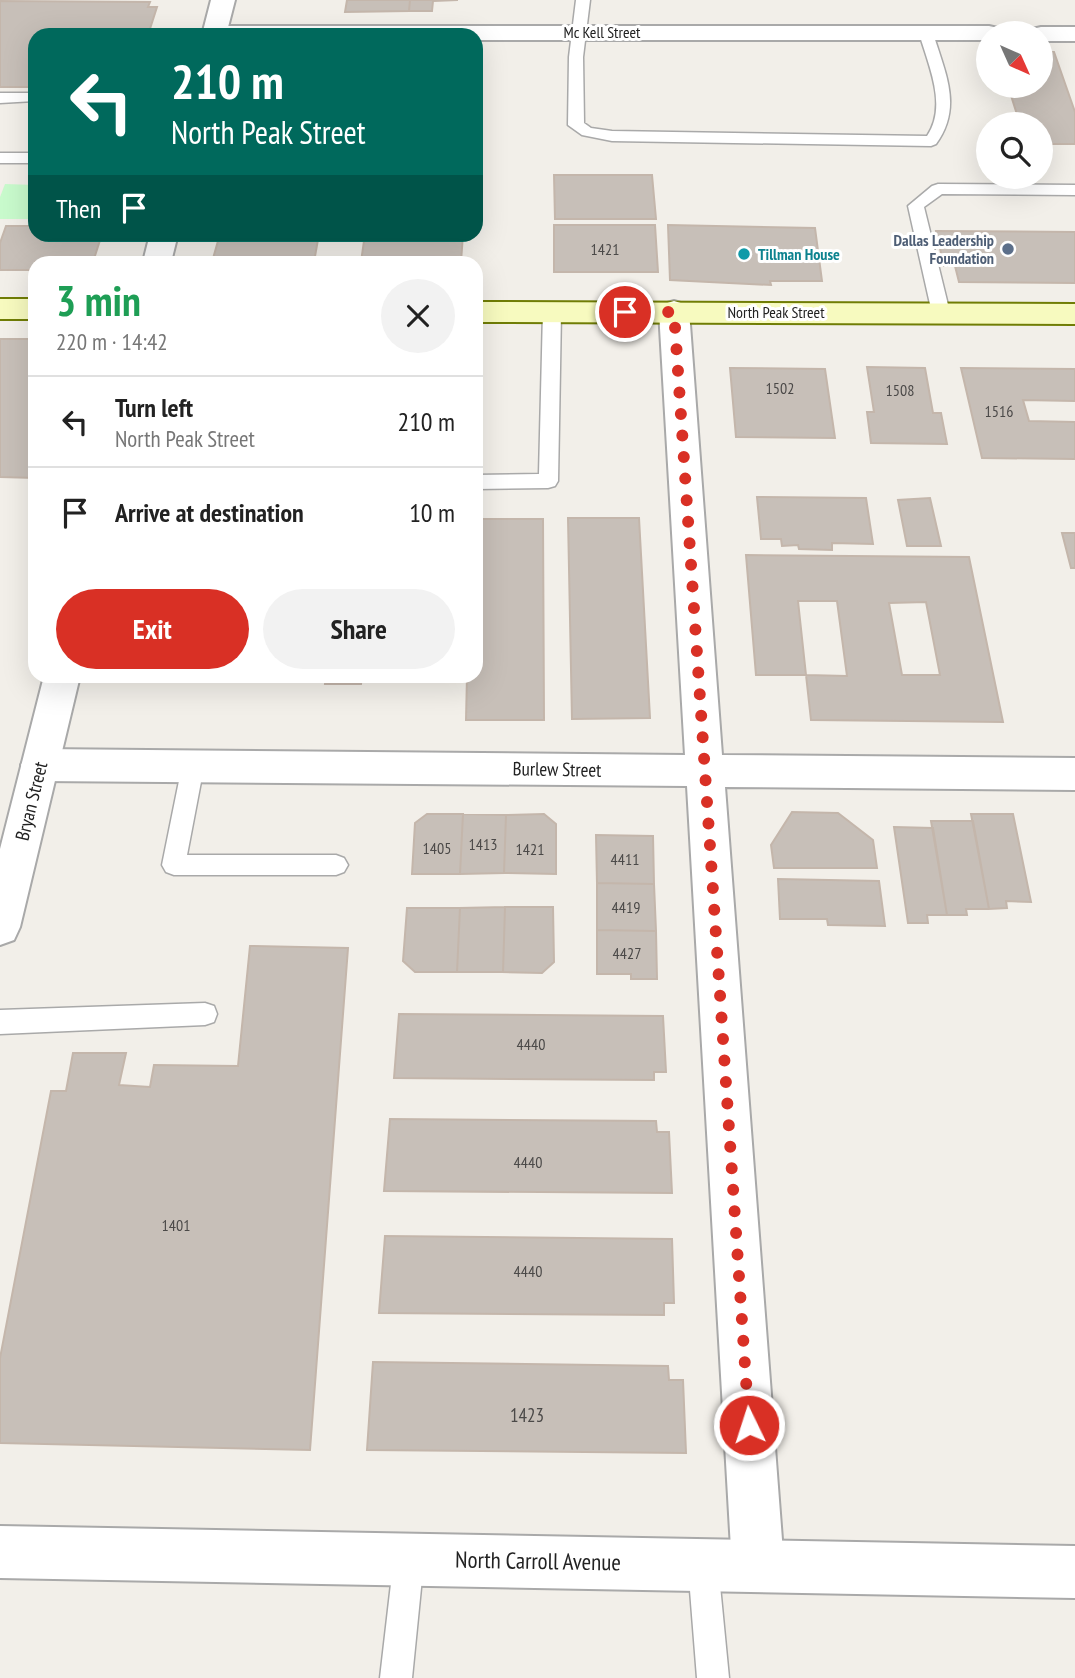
<!DOCTYPE html>
<html lang="en">
<head>
<meta charset="utf-8">
<style>
  :root { --surface:#fff; --page:#f2f2f2; --text:#222; --muted:#767676; --line:#e0e0e0; --accent:#d93025 }
  body { margin:0; font-family:"PT Sans Narrow",sans-serif; background:var(--page); color:var(--text); height:100vh; display:flex; flex-direction:column; font-size:26px; white-space:nowrap }
  * { box-sizing:border-box; margin:0 }
  p { font-size:23px; color:var(--muted) }
  .icon { flex:none; width:38px; height:38px; fill:none; stroke:currentColor; stroke-width:2; stroke-linecap:round; stroke-linejoin:round }
  .map { position:relative; flex:1; overflow:hidden }
  .panel { position:absolute; left:28px; top:256px; width:455px; height:427px; display:flex; flex-direction:column; background:var(--surface); border-radius:21px; box-shadow:0 7px 28px #0002 }
  .panel>* { flex:none }
  .hud { position:absolute; left:28px; top:28px; width:455px; height:214px; border-radius:21px; box-shadow:0 7px 28px #0002; background:#00695c; color:#fff; overflow:hidden }
  .needle { width:46px; rotate:135deg }
  .tools { position:absolute; left:976px; top:21px; display:grid; gap:14px }
  .tools a { display:grid; place-items:center; width:77px; height:77px; border-radius:50%; background:var(--surface); box-shadow:0 7px 28px #0002; font-size:35px }
  .pin { position:absolute; display:grid; place-items:center; width:60px; height:60px; color:#fff; margin:-30px; border:4px solid #fff; border-radius:50%; box-shadow:0 2px 7px #0007 }
  .me { position:absolute; width:77px; margin:-38px; rotate:356deg; stroke-linejoin:round; filter:drop-shadow(0 0 5px #0008) }
  .turn { display:flex; align-items:center; gap:24px; height:147px; padding:0 28px; font-size:32px }
  .turn .icon { width:91px; height:91px; stroke-width:2.5 }
  .turn b { display:block; font-size:49px; line-height:60px }
  .then { display:flex; align-items:center; height:66px; padding:0 28px; background:#0003; gap:14px; font-size:26px }
  .round { display:grid; place-items:center; flex:none; width:74px; height:74px; border-radius:37px; background:var(--page) }
  .summary { display:flex; align-items:center; justify-content:space-between; height:119px; padding:0 28px }
  h1 { font-size:42px; font-weight:600; line-height:52px; color:#1e9e55 }
  .cta { display:flex; gap:14px; margin-top:auto; padding:14px 28px }
  .cta a { flex:1; height:80px; border-radius:42px; background:var(--accent); color:#fff; font-size:28px; font-weight:600; line-height:80px; text-align:center }
  .cta a+a { background:var(--page); color:var(--text) }
  ul { padding:0; list-style:none }
  li { display:flex; align-items:center; gap:21px; height:91px; padding:0 28px; border-top:2px solid var(--line) }
  li div { flex:1 }
  li b { display:block; font-size:26px }
  li em { font-style:normal }
  .map>svg:first-child { display:block }
  .park { fill:#c8facc }
  .building { fill:#c7bfb8; stroke:#c4b6ab; stroke-width:2; fill-rule:evenodd }
  .lines { fill:none; stroke-linecap:round; stroke-linejoin:round }
  .service-casing { stroke:#a9a9a9; stroke-width:3 }
  .minor-casing { stroke:#a9a9a9; stroke-width:4 }
  .tertiary-casing { stroke:#a9a9a9; stroke-width:4 }
  .secondary-casing { stroke:#707d05; stroke-width:4 }
  .service { fill:#fff; fill-rule:evenodd }
  .minor { fill:#fff; fill-rule:evenodd }
  .tertiary { fill:#fff; fill-rule:evenodd }
  .secondary { fill:#f7fabf; fill-rule:evenodd }
  .route { stroke:#d93025; stroke-width:12; stroke-dasharray:0 21.6 }
  .service-dot { fill:#5c6f8a; stroke:#fff; stroke-width:2.5 }
  .culture-dot { fill:#0f9aa8; stroke:#fff; stroke-width:2.5 }
  .labels { text-anchor:middle; stroke-width:6; stroke-linejoin:round; paint-order:stroke }
  .far-street-label { font-size:16px; fill:#222; stroke:#fff }
  .far-service-label { font-size:16px; font-weight:bold; fill:#4e5e75; stroke:#fff; text-anchor:end }
  .number-label { font-size:16px; fill:#4b4948 }
  .far-culture-label { font-size:16px; font-weight:bold; fill:#0d838f; stroke:#fff; text-anchor:start }
  .street-label { font-size:19px; fill:#222; stroke:#fff }
  .near-number-label { font-size:19px; fill:#4b4948 }
  .near-street-label { font-size:23px; fill:#222; stroke:#fff }
</style>
</head>
<body>
<div class="map">
<svg width="1075" height="1678" viewBox="0 0 1075 1678">
  <rect width="100%" height="100%" fill="#f2efe9"/>
  <path class="park" d="M5,184L35,185V219H0V197Z"/>
  <path class="building" d="M347,0H410L409,11L345,12Z
    M410,0H458L433,1L432,11H409Z
    M0,1L150,2L148,7H157L148,35H35V87H0Z
    M1041,52H1054L1075,112V144H1041V124H1020L1008,86H1041Z
    M554,175H652L656,219H555Z
    M554,225H655L658,272H554Z
    M668,225L815,228L822,281H770L771,285L670,280Z
    M6,226H35V234H102L93,262H35V270H0V243Z
    M936,231L1075,232V283L959,282L955,266H944Z
    M220,234H319L314,262H212Z
    M365,234H463L461,262H361Z
    M0,339H35V478L0,477Z
    M867,367L925,368L933,413H941L947,444L871,443L867,412H874Z
    M730,368L825,369L835,438L736,437Z
    M961,368L1075,369V401L1023,400L1029,421L1075,422V459L982,458Z
    M757,497L866,498L873,544L832,543V550L799,549L798,545L782,546L781,539H761Z
    M930,498L941,546H907L898,500Z
    M568,518H639L650,718L572,719Z
    M476,519H543L544,720H466L467,676H476Z
    M1062,533H1075V568H1071Z
    M746,555L969,557L1003,722L811,720L806,675H756ZM798,601H837L847,676L806,675ZM926,602L940,675H902L889,603Z
    M133,676H297V682L132,680Z
    M326,676H362L361,684H325Z
    M792,812L838,813L873,840L877,868H774L771,845Z
    M427,814H463L460,874H412L415,823Z
    M463,814L506,815L504,873L460,874Z
    M544,814L556,824V874L504,873L506,815Z
    M971,814H1013L1031,902L1006,901L1007,908L989,909Z
    M931,821H973L989,909H966L967,915H947Z
    M894,827L933,828L947,915H927L928,923H908Z
    M596,835L653,836L654,884L597,883Z
    M778,879L879,881L885,926L828,925L827,919H780Z
    M597,883L654,884L656,931L597,930Z
    M505,907L503,972H457L460,908Z
    M505,907H553L554,962L542,973L503,972Z
    M407,908H460L457,972H415L403,961Z
    M597,930L656,931L657,979H631V974H597Z
    M250,946L348,948L310,1450L0,1443V1358L51,1091H66L73,1053H126L119,1085L150,1087L154,1065L238,1066Z
    M399,1014L663,1016L666,1072H654V1080L394,1078Z
    M390,1119L656,1121L657,1132H669L672,1193L384,1191Z
    M385,1236L672,1239L674,1303H664V1315L379,1313Z
    M373,1362L668,1366L669,1380H683L686,1453L367,1450Z"/>
  <g class="lines">
    <defs>
      <path id="service" d="M576,0H590L583,57L584,123L591,128L612,131L927,136C948,106 928,64 919,33L926,29L933,33C945,73 963,107 936,144L931,146L612,141L582,135L568,125L569,57Z
        M0,93H35V101L0,103Z
        M0,153H35V163H0Z
        M938,184L1075,185V195L942,194L924,207L950,313L941,319L932,313L908,206L932,186Z
        M552,306L561,312L558,481L555,486L548,488L476,489V475L539,474L543,312Z
        M193,757L201,759L204,766L187,855H336L344,858L348,865L344,872L336,875H174L166,872L162,865L182,766L185,759Z
        M205,1003L214,1006L217,1014L214,1022L205,1025L0,1034V1010Z
        M409,1543L420,1547L424,1558L412,1678H380L394,1558L398,1547Z
        M703,1550L714,1554L718,1565L729,1678H697L688,1565L692,1554Z"/>
      <path id="minor" d="M215,26H989L998,28L1001,33H989V40H476V35H204L206,28Z
        M1041,27H1075V41H1041V33H1029L1032,29Z
        M674,301L684,304L689,311L722,755L1075,758V790L725,787L784,1566L776,1584L758,1592L740,1584L732,1566L687,786L40,781L27,776L21,765L27,754L40,749L685,755L659,311L664,304Z"/>
      <path id="tertiary" d="M211,0H235L226,35H202Z
        M150,234H178L171,262H143Z
        M44,676H80L20,927L14,940L0,945V849Z
        M0,1526L1075,1546V1598L0,1578Z"/>
      <path id="secondary" d="M0,299H35V319H0Z
        M476,302L1075,304V324L476,322Z"/>
    </defs>
    <use href="#service" class="service-casing"/>
    <use href="#minor" class="minor-casing"/>
    <use href="#tertiary" class="tertiary-casing"/>
    <use href="#secondary" class="secondary-casing"/>
    <use href="#service" class="service"/>
    <use href="#minor" class="minor"/>
    <use href="#tertiary" class="tertiary"/>
    <use href="#secondary" class="secondary"/>
  </g>
  <g class="lines">
    <path class="route" d="M625,312H674L749,1425"/>
  </g>
  <circle class="service-dot" cx="1008" cy="249" r="7"/>
  <circle class="culture-dot" cx="744" cy="254" r="7"/>
  <g class="labels">
    <g class="far-street-label">
      <text x="602" y="38">Mc Kell Street</text>
      <text x="776" y="318">North Peak Street</text>
    </g>
    <g class="far-service-label">
      <text x="994" y="246">Dallas Leadership<tspan x="994" dy="18">Foundation</tspan></text>
    </g>
    <g class="number-label">
      <text x="605" y="255">1421</text>
      <text x="780" y="394">1502</text>
      <text x="900" y="396">1508</text>
      <text x="999" y="417">1516</text>
      <text x="483" y="850">1413</text>
      <text x="437" y="854">1405</text>
      <text x="530" y="855">1421</text>
      <text x="625" y="865">4411</text>
      <text x="626" y="913">4419</text>
      <text x="627" y="959">4427</text>
      <text x="531" y="1050">4440</text>
      <text x="528" y="1168">4440</text>
      <text x="176" y="1231">1401</text>
      <text x="528" y="1277">4440</text>
    </g>
    <g class="far-culture-label">
      <text x="758" y="260">Tillman House</text>
    </g>
    <g class="street-label">
      <text transform="translate(557 769) rotate(1)" y="7">Burlew Street</text>
      <text transform="translate(31 801) rotate(-76)" y="7">Bryan Street</text>
    </g>
    <g class="near-number-label">
      <text x="527" y="1422">1423</text>
    </g>
    <g class="near-street-label">
      <text transform="translate(538 1561) rotate(1)" y="8">North Carroll Avenue</text>
    </g>
  </g>
</svg>
<div class="tools">
<a><svg class="needle" viewBox="-14 -14 28 28"><path d="M0-13l5 13h-10z" fill="#e53935"/><path d="M0 13l5-13h-10z" fill="#767676"/></svg></a>
<a><svg class="icon" aria-label="search" viewBox="0 0 24 24"><circle cx="10" cy="10" r="6"/><path d="M15 15l6 6"/></svg></a>
</div>
<div class="pin" style="left:625px;top:312px;background:#d93025"><svg class="icon" aria-label="arrive" viewBox="0 0 24 24"><path d="M6 21V4h12l-3 4 3 4H6"/></svg></div>
<svg class="me" style="left:749px;top:1425px" viewBox="-20 -20 40 40"><circle r="17" fill="#d93025" stroke="#fff" stroke-width="3"/><path d="M0-11L8 9 0 5-8 9z" fill="#fff"/></svg>
<div class="hud">
<div class="turn"><svg class="icon" aria-label="left" viewBox="0 0 24 24"><path d="M17 20v-9H6M10 6l-5 5 5 5"/></svg><div><b>210 m</b>North Peak Street</div></div>
<div class="then">Then<svg class="icon" aria-label="arrive" viewBox="0 0 24 24"><path d="M6 21V4h12l-3 4 3 4H6"/></svg></div>
</div>
<section class="panel">
<div class="summary"><div><h1>3 min</h1><p>220 m · 14:42</p></div><a class="round"><svg class="icon" aria-label="close" viewBox="0 0 24 24"><path d="M6 6l12 12M18 6L6 18"/></svg></a></div>
<ul>
<li><svg class="icon" aria-label="left" viewBox="0 0 24 24"><path d="M17 20v-9H6M10 6l-5 5 5 5"/></svg><div><b>Turn left</b><p>North Peak Street</p></div><em>210 m</em></li>
<li><svg class="icon" aria-label="arrive" viewBox="0 0 24 24"><path d="M6 21V4h12l-3 4 3 4H6"/></svg><div><b>Arrive at destination</b></div><em>10 m</em></li>
</ul>
<div class="cta"><a>Exit</a><a>Share</a></div>
</section>
</div>
</body>
</html>
